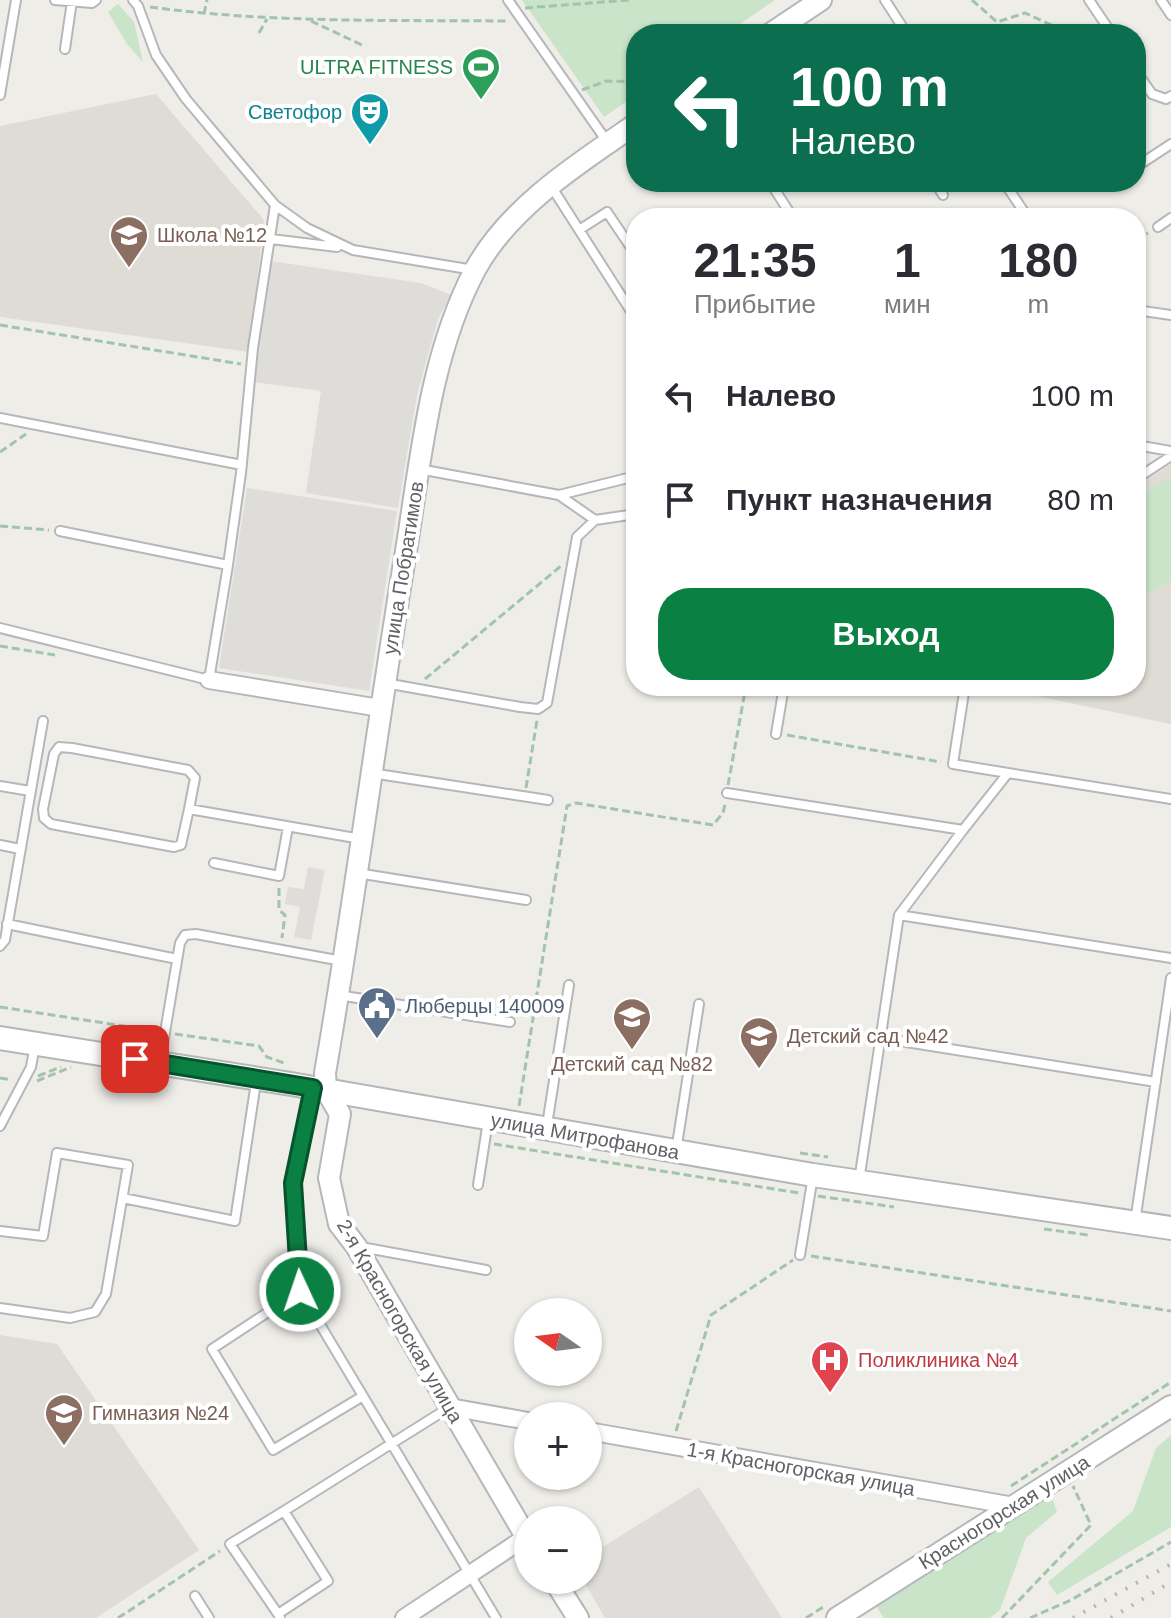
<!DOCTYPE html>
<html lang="ru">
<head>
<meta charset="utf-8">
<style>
  :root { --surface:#fff; --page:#f2f2f3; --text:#2b2b33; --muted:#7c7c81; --accent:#0b8043 }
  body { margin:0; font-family:Helvetica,sans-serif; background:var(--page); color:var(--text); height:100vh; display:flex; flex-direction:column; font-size:30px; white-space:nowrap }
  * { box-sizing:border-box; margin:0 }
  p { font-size:26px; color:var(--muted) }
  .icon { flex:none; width:44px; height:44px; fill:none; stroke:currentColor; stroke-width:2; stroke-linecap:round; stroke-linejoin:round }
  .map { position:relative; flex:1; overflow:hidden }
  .side { position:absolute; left:626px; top:208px; width:520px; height:488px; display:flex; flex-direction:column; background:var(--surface); border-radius:32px; box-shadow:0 2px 6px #0004 }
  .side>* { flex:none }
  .hud { position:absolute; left:626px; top:24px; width:520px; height:168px; border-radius:32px; box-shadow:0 2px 6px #0004; background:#0b6e4f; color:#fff; overflow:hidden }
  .needle { width:52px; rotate:284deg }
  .buttons { position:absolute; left:514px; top:1298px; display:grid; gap:16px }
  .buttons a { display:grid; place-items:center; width:88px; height:88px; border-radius:50%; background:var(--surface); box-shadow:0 2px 6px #0004; font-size:40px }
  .pin { position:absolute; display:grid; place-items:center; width:68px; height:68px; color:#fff; margin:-34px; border-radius:16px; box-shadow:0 4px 12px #0006 }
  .me { position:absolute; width:88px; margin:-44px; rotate:357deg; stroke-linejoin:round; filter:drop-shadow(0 0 6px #0008) }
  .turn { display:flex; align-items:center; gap:28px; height:168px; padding:0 32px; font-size:36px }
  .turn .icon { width:104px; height:104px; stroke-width:2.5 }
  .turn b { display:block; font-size:56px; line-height:68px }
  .eta { display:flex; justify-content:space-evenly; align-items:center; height:136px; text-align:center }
  .eta b { font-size:48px; font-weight:700; line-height:56px }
  .button { display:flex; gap:16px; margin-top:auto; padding:16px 32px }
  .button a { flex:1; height:92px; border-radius:32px; background:var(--accent); color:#fff; font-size:32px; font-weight:700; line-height:92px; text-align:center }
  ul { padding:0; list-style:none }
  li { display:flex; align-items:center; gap:24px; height:104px; padding:0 32px }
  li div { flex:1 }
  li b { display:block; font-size:30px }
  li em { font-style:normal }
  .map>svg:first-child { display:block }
  .industrial { fill:#deddda }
  .education { fill:#dfdcd6 }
  .green { fill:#c9e4c8 }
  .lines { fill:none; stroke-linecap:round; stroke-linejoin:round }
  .service-casing { stroke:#b5b7bb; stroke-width:12 }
  .minor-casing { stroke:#b5b7bb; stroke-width:20 }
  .tertiary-casing { stroke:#b5b7bb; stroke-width:24 }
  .secondary-casing { stroke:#b4b7ba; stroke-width:26 }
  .path { stroke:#a1c4aa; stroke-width:3; stroke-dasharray:8 4; stroke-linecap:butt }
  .service { stroke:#fff; stroke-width:8 }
  .minor { stroke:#fff; stroke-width:16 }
  .tertiary { stroke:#fff; stroke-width:20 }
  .secondary { stroke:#fff; stroke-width:22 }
  .rail { stroke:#b3b4b4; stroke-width:4; stroke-dasharray:2 10; stroke-linecap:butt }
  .route-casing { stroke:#07532c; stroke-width:20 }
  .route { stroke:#0b8043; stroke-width:14 }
  .labels { text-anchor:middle; stroke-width:8; stroke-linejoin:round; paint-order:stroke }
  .leisure-label { font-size:20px; fill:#27864d; stroke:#fff; text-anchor:end }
  .culture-label { font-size:20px; fill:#0d838f; stroke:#fff; text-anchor:end }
  .education-label { font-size:20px; fill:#785e54; stroke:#fff; text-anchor:start }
  .street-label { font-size:20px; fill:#5f6266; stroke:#fff }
  .service-label { font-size:20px; fill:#4e5e75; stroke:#fff; text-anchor:start }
  .health-label { font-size:20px; fill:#be3a42; stroke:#fff; text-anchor:start }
</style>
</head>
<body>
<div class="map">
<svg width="1171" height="1618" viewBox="0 0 1171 1618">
  <rect width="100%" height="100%" fill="#efede8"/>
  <path class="industrial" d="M270,261L421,283L451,295L438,319L417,395L398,508L306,493L321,391L254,382Z
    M247,488L397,511L369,691L219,668Z
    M308,867L325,870L311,940L294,937L300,907L285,904L288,887L304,889Z
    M699,1487L782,1618H605L583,1580H588V1556Z"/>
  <path class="education" d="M156,94L264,220L249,352L0,317V126Z
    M1171,464V724L1007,690L1008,686H1136V487Z
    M0,1335L57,1344L199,1550L96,1618H0Z"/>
  <path class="green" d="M522,0H775L725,34H636V95L604,117Z
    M118,4L134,22L143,62L127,44L108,12Z
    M1171,476V580L1136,601V498Z
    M1171,1435V1527L1057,1595L1048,1582L1133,1511L1156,1448Z
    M1048,1488L1057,1512L1026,1538L1000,1610L990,1618H884L873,1602Z"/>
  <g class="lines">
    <defs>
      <path id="service" d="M55,0L92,3L96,0
        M133,0L138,6L156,55L186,99L275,205L307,228L353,250L474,270
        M508,0L608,143
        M885,0L907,34
        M1089,0L1112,34
        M1161,0L1171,15
        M65,49L72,1
        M1136,71L1152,94L1166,99L1171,96
        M0,95L16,0
        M1136,167L1171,144
        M770,182L793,218
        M935,182L943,195
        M1004,182L1028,218
        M551,186L636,319
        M1158,227L1171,218
        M579,230L607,212L636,255
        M271,239L337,247
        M1136,310L1171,315
        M0,418L242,465
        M1136,445L1171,451
        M419,469L559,495
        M636,476L559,495L595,520L636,514
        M1136,479L1171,456
        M60,531L228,565
        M0,628L209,680L228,565L241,473L253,348L275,205
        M385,683L520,707L538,709L547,703L577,537L595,520
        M965,686L953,764L1008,773
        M776,734L784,686
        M371,773L548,800
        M0,786L30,791
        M727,793L963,830L1008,773L1171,799
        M189,809L195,778L188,770L72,748L59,747L54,754L43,809L44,818L51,824L174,847L181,845L189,809L361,839
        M0,845L20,849
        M214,863L279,876L288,827
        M357,873L526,900
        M899,915L1171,958
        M7,924L177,959
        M0,946L5,940L43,721
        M338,995L510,1022
        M881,1038L1156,1082
        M160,1062L180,943L185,935L196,934L342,961
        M312,1091L293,1183L300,1291L496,1618
        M547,1125L569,985
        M0,1126L31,1067L35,1045
        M676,1151L699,1004
        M859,1181L899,915L963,830
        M478,1185L488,1121
        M123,1198L235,1221L256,1082
        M1135,1222L1171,978
        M0,1231L43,1236L57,1153L128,1165L106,1294L95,1312L70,1318L0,1308
        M361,1247L486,1270
        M800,1255L813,1176
        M300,1291L212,1349L273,1450L363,1396
        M195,1596L209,1618
        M278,1614L230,1544L284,1511
        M280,1618L278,1614L328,1581L284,1511L450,1407"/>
      <path id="minor" d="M209,680L380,708
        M450,1407L528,1421
        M588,1431L1014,1506
        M404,1618L526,1537"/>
      <path id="tertiary" d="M770,34L821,0
        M528,1540L356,1246L339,1224L329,1178L340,1114L326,1090L325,1073C355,900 377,725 406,551C421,458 430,355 475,270C509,207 579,163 636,124
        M554,1580L578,1618
        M837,1618L1171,1406"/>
      <path id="secondary" d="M0,1038L291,1084L813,1175L1171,1228"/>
    </defs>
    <use href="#service" class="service-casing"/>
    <use href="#minor" class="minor-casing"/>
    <use href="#tertiary" class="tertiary-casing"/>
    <use href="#secondary" class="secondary-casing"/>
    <path class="path" d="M972,0L997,22L1025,13L1071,34
      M150,7C269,23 389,20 509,21
      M525,8L629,0
      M204,14L207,0
      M311,21L362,45
      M259,33L267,19
      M746,34L754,28
      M582,90L606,81L636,82
      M1136,240L1148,233
      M0,325L241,364
      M0,452L26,434
      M0,526L49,530
      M0,646L55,655
      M425,679L561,566
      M787,735L941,762
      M728,785L746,686
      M526,788L537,720
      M279,888V910L285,915L282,938
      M0,1007L156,1031
      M175,1034L259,1046L267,1057L284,1063
      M38,1076L61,1067
      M0,1078L12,1080
      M37,1081L71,1067
      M519,1106L567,806L576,803L713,825L723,813L725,804
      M494,1144L799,1193
      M800,1153L828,1157
      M818,1196L894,1207
      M1044,1229L1088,1235
      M811,1256L1171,1311
      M676,1431L711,1315L793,1260
      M1011,1486L1171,1382
      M118,1618L220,1551
      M806,1618L823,1607
      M1002,1618L1091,1525L1073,1486
      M1030,1618L1071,1600L1171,1542"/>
    <use href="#service" class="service"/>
    <use href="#minor" class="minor"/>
    <use href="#tertiary" class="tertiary"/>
    <use href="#secondary" class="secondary"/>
    <path class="rail" d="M1073,1618L1171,1564
      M1111,1618L1171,1582"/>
  </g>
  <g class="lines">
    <defs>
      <path id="route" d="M135,1059L313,1088L293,1183L300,1291"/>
    </defs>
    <use href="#route" class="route-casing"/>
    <use href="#route" class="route"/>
  </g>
  <defs>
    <symbol id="stadium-pin" viewBox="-11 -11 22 30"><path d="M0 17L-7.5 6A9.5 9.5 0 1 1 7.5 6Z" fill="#2e9e5b" stroke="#fff"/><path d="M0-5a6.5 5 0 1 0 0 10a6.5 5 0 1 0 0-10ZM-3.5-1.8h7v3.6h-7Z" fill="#fff"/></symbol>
    <symbol id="theatre-pin" viewBox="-11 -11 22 30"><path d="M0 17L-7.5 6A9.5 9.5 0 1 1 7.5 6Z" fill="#0f9aa8" stroke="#fff"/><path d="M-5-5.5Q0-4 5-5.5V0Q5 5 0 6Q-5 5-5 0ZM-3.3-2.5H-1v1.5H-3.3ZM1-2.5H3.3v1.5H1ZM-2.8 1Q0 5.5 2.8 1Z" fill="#fff"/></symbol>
    <symbol id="school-pin" viewBox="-11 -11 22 30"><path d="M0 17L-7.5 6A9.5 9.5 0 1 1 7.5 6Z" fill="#8d6e63" stroke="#fff"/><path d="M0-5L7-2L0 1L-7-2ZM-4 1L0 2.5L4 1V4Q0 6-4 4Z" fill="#fff"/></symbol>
    <symbol id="civic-pin" viewBox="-11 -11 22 30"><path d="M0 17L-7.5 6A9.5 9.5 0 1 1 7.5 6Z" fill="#5c6f8a" stroke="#fff"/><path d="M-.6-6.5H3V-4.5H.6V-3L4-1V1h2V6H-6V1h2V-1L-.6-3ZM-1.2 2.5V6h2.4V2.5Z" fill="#fff"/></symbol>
    <symbol id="hospital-pin" viewBox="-11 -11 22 30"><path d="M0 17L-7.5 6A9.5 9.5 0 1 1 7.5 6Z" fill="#e0444e" stroke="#fff"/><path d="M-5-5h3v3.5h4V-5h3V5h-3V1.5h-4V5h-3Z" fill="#fff"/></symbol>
  </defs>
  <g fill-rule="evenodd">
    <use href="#stadium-pin" x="459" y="45" width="44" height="60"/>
    <use href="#theatre-pin" x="348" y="90" width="44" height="60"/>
    <use href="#school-pin" x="107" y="213" width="44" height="60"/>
    <use href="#civic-pin" x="355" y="984" width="44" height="60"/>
    <use href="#school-pin" x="610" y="995" width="44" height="60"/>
    <use href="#school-pin" x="737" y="1014" width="44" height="60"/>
    <use href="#hospital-pin" x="808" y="1338" width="44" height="60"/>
    <use href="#school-pin" x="42" y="1391" width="44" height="60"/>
  </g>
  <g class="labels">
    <g class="leisure-label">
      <text x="453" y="74">ULTRA FITNESS</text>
    </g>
    <g class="culture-label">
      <text x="342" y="119">Светофор</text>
    </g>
    <g class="education-label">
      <text x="157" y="242">Школа №12</text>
      <text x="787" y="1043">Детский сад №42</text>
      <text x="632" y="1071" text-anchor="middle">Детский сад №82</text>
      <text x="92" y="1420">Гимназия №24</text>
    </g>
    <g class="street-label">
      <text transform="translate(403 568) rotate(-81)" y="7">улица Побратимов</text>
      <text transform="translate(585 1136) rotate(10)" y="7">улица Митрофанова</text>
      <text transform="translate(400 1321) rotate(60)" y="7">2-я Красногорская улица</text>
      <text transform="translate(801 1469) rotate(10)" y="7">1-я Красногорская улица</text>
      <text transform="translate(1004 1512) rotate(-32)" y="7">Красногорская улица</text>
    </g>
    <g class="service-label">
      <text x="405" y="1013">Люберцы 140009</text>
    </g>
    <g class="health-label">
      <text x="858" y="1367">Поликлиника №4</text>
    </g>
  </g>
</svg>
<div class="buttons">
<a><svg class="needle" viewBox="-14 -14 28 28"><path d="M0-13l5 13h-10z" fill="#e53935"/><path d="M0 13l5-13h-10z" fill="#7c7c81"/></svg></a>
<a>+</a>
<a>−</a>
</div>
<div class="pin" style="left:135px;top:1059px;background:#d93025"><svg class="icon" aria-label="arrive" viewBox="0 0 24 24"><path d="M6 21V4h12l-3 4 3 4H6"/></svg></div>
<svg class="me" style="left:300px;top:1291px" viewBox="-20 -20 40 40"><circle r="17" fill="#0b8043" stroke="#fff" stroke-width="3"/><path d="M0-11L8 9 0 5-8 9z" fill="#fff"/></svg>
<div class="hud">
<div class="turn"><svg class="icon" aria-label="left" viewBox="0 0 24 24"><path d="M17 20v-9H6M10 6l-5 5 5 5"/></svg><div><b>100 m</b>Налево</div></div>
</div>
<section class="side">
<div class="eta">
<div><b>21:35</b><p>Прибытие</p></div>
<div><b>1</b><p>мин</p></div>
<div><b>180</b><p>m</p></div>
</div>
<ul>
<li><svg class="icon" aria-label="left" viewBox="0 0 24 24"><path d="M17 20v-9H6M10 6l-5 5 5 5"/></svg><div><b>Налево</b></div><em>100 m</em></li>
<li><svg class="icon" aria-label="arrive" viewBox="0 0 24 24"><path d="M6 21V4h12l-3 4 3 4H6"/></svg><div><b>Пункт назначения</b></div><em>80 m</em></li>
</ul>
<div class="button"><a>Выход</a></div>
</section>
</div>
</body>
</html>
